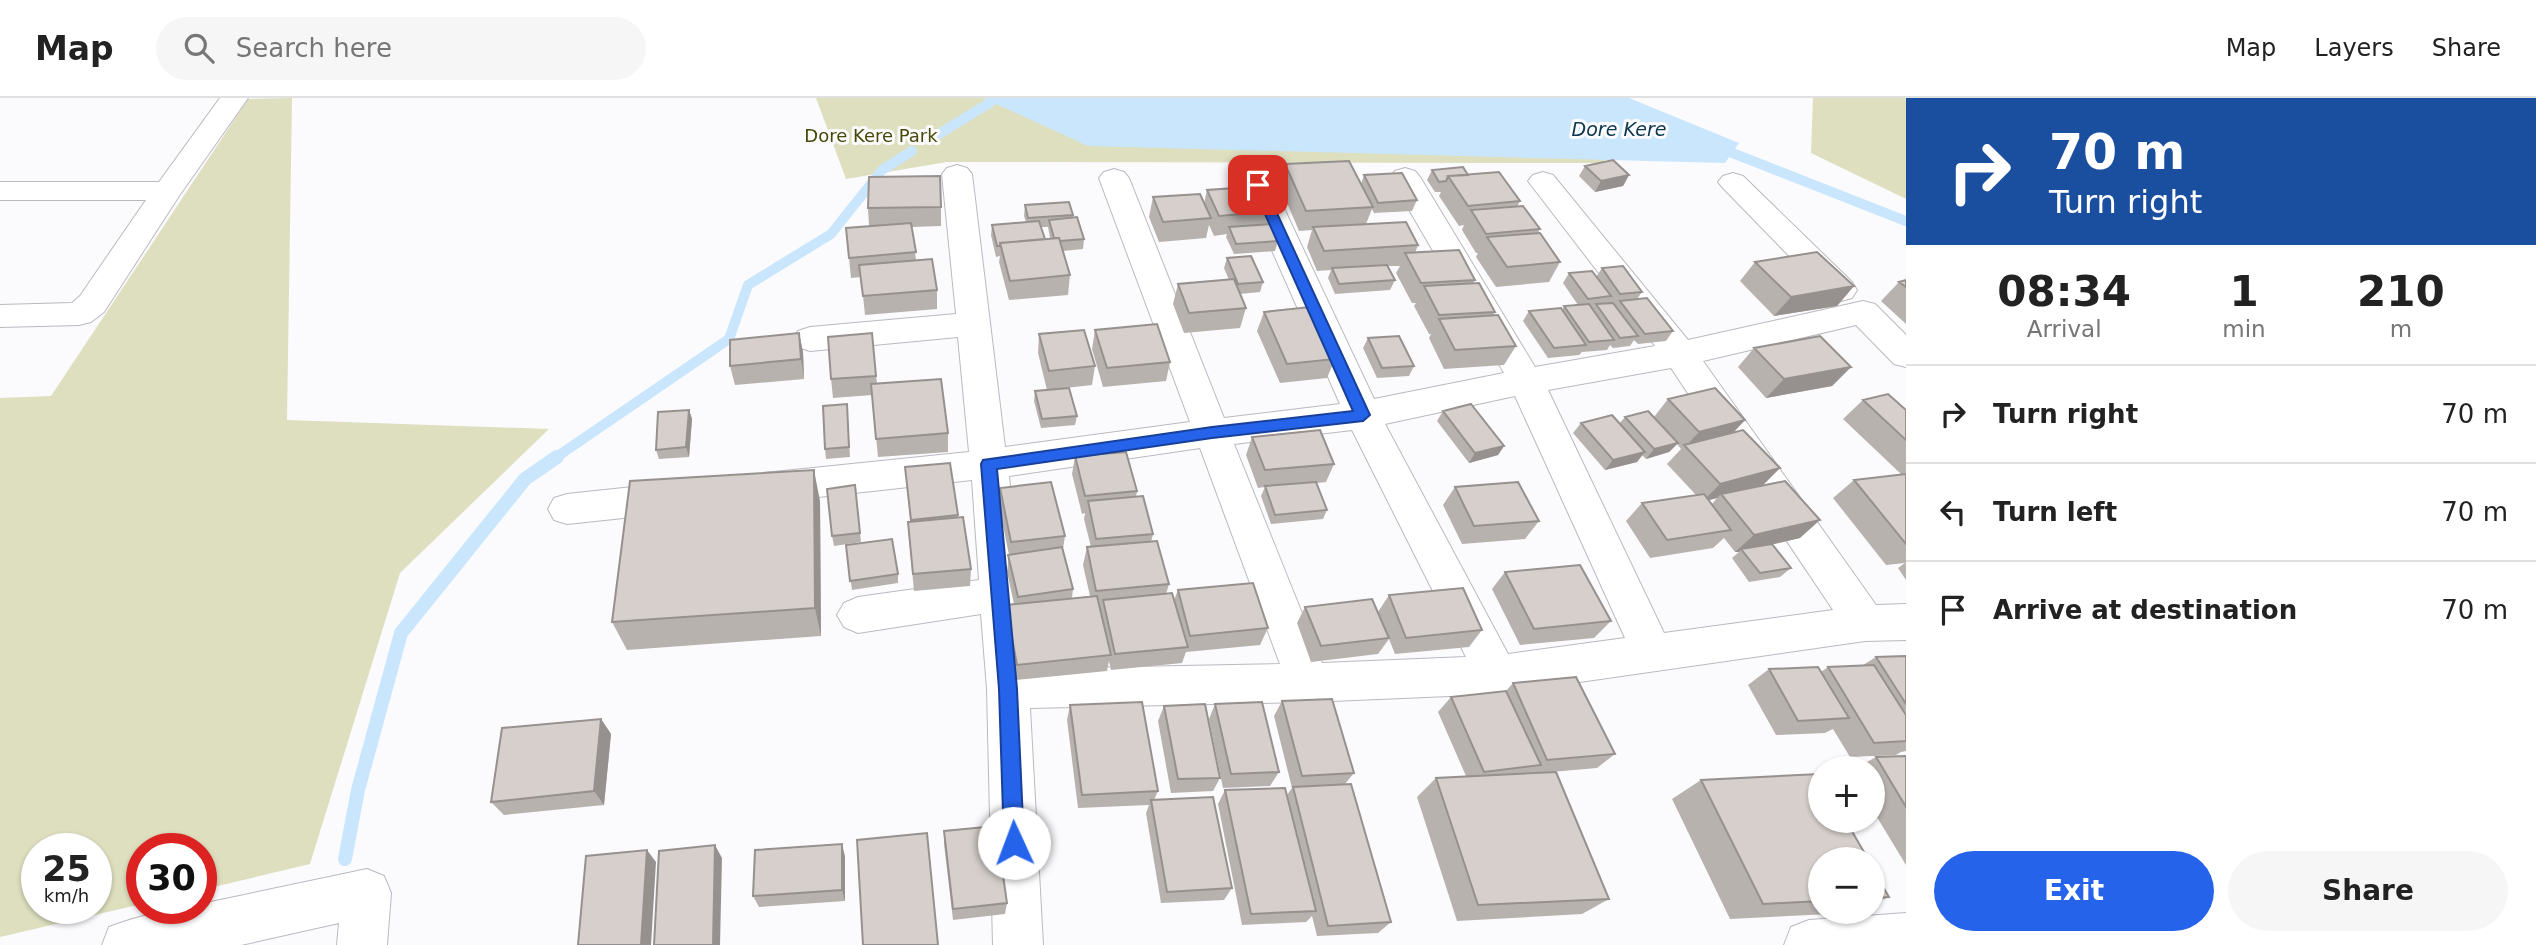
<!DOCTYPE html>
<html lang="en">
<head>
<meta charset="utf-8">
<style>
  :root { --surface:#fff; --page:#f6f6f6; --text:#222; --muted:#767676; --line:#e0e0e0; --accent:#2563eb }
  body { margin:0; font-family:"DejaVu Sans",sans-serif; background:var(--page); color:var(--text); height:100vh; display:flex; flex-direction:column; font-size:26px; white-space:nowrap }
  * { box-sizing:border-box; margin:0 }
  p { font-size:23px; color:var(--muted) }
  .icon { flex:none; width:38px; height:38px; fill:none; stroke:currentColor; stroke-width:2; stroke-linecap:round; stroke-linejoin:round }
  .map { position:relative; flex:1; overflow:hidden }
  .details { display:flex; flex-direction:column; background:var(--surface); width:630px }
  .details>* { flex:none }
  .guide { background:#1a4fa0; color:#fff; overflow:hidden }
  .tools { position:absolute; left:1808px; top:658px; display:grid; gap:14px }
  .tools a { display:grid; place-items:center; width:77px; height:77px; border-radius:50%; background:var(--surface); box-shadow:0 2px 5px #0004; font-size:35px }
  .speed { position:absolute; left:21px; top:735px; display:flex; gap:14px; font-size:35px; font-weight:700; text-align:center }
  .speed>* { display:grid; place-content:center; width:91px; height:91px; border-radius:50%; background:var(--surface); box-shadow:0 2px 5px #0004; line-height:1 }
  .speed small { font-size:18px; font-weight:400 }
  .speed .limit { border:10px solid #d22; background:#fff; color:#111 }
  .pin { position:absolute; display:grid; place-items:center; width:60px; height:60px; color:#fff; margin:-30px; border-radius:14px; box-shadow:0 4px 10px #0006 }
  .me { position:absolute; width:77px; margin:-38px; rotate:358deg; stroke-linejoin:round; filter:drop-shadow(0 0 5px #0008) }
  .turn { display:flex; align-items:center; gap:24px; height:147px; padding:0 28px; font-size:32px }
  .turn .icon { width:91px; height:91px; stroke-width:2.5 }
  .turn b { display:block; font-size:49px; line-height:60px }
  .eta { display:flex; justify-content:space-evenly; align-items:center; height:119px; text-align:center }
  .eta b { font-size:42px; font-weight:800; line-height:49px }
  .primary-button { display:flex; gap:14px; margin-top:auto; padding:14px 28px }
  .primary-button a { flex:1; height:80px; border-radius:42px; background:var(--accent); color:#fff; font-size:28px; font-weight:800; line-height:80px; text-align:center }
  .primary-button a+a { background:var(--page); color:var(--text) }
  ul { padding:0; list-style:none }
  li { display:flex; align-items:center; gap:21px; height:98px; padding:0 28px; border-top:2px solid var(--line) }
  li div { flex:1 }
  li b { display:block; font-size:26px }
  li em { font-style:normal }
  header { display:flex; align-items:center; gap:42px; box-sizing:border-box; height:98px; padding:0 35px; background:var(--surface); border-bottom:2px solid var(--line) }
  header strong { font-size:33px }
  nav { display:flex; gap:38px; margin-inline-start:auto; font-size:24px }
  .search { width:490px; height:63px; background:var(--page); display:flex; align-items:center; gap:18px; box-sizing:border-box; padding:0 24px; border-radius:38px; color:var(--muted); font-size:26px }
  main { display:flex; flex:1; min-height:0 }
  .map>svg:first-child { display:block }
  .green { fill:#dddfbf; fill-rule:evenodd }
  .water { fill:#c9e6fc }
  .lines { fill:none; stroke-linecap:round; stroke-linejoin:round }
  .stream-far1 { stroke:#c9e6fc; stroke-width:10 }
  .stream { stroke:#c9e6fc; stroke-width:14 }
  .minor-casing { stroke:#b9b9c0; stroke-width:2 }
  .minor { fill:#fff; fill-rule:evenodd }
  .wall { fill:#b8b2af; fill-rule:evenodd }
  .shaded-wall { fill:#96918e }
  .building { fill:#d6cfcb; stroke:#96918e; stroke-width:2 }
  .route { fill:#2563eb; stroke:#184099; stroke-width:2 }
  .labels { text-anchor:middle; stroke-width:6; stroke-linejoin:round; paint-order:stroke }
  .far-park-label { font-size:18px; fill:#484908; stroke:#fbfbfe }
  .far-water-label { font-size:19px; font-style:italic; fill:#0e364e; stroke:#fbfbfe }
</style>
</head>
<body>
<header>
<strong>Map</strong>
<div class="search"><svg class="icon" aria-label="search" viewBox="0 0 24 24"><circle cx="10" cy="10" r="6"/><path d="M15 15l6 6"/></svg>Search here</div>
<nav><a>Map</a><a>Layers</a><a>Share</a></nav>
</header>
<main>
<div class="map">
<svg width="1906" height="847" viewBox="0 0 1906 847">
  <rect width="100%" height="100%" fill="#fbfbfe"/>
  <path class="green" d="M292,0L287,322L549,331L400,475L310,766L201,792V751H142V806L0,839V300L51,298L248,1ZM37,751H96V810H37Z
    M816,0H1607L1604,65L947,64L846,81Z
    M1813,0H1906V101L1811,55Z"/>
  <path class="water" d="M983,0H1629L1739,45L1725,65L1088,48Z"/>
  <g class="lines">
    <path class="stream-far1" d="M934,39L991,4
      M1717,49L1906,123
      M555,360L729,241L748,187L831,136L882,72L912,53"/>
    <path class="stream" d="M345,761L358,692L401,535L525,381L557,359"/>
    <defs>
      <path id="minor" d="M220,0H248L179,98L104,214L91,224L79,227L0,229V207L72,205L80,198L146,102H0V84H159Z
        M957,67L967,70L972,76L1005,349L1190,324L1099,80L1104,74L1114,71L1124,74L1129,80L1224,320L1340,306L1243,87L1248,81L1258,78L1268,81L1273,87L1374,301L1504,275L1390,79L1395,73L1405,70L1415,73L1420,79L1535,269L1655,248L1528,83L1533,77L1543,74L1553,77L1688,242L1863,203L1875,206L1906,237V269L1894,266L1856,227L1703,263L1876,507L1906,506V542L1865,543L1497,596L1308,604L1030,610L1043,847H993L987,591L981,516L858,535L844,529L837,517L844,505L858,499L979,482L972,382L764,405L751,401L745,390L751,379L764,375L969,354L958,239L810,253L798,249L793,241L798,233L810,229L956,216L942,76L947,70ZM1671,270L1833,512L1664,535L1548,292ZM1515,298L1625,540L1508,556L1385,326ZM1352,332L1466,559L1322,565L1234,346ZM1200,350L1280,566L1028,571L1009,378Z
        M1733,75L1743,78L1852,184L1857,192L1852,200L1841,203L1830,200L1723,90L1718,84L1723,78Z
        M680,384L693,388L699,399L693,410L680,414L567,426L554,422L548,411L554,400L567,396Z
        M367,771L384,778L391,795L387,847H337L339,825L241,847H102L109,829C138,818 170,810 201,810V806Z
        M1906,815V847H1784L1791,829L1809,822Z"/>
    </defs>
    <use href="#minor" class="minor-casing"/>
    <use href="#minor" class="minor"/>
  </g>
  <path class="wall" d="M1285,66L1361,86L1364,77L1417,102L1412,113L1374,115L1372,111L1366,126L1418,147L1415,155L1475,182L1473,185L1495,214L1493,218L1516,248L1504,267L1444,271L1429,240L1431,236H1429L1414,208L1416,205H1412L1396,175L1400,168H1388L1395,182L1390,192L1335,196L1328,180L1331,172L1317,173L1307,149L1312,132L1299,133L1279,86Z
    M1585,68L1629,77L1623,88L1595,94L1579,78Z
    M1432,72L1468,77L1520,103L1517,109L1540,131L1538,135L1560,164L1549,184L1496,189L1476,159L1478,155H1476L1462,132L1464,127L1459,128L1439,98L1441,94H1435L1427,82Z
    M1207,92L1275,113L1271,127L1278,143L1275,153L1234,156L1226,139L1227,136L1214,138L1209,127L1206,140L1159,144L1149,119L1153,99L1204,106Z
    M1025,107L1073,117V120L1084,141L1083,151L1063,153L1070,177L1068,197L1009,202L999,164L1000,158L996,159L991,137L992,127L1026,124L1024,118ZM1041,129H1048L1050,140L1045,141Z
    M941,109V128L912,129L916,162L937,192V211L865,217L861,179L851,180L846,130L869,128L868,110Z
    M1227,160L1263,184L1260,194L1240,196L1246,210L1240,230L1184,235L1173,206L1178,186L1229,182L1224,170Z
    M1755,164L1854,188L1837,208L1774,218L1740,183Z
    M1602,170L1642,194L1637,201L1673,233L1666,243L1638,246L1634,242L1630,248L1613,250L1610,247L1607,252L1582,254L1579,257L1548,260L1523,223L1529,213L1562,212L1564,208L1578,207L1563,185L1569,175L1596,179Z
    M1906,182V226L1881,203L1899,184Z
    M1264,214L1335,261L1327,280L1280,285L1257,233Z
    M1095,232L1170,264L1166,283L1103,289L1092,251Z
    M799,235L803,254L804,281L735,287L730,268Z
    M872,235L877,286L948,335V354L878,359L872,297L833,300L831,281Z
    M1039,236L1095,268L1092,287L1047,292L1038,255Z
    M1368,240L1414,268L1409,278L1377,280L1363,250Z
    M1754,250L1851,269L1832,288L1766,300L1738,269Z
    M1035,293L1077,318L1075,327L1041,330L1034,303Z
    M1668,301L1745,322L1733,335L1780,370L1762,388L1800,440L1770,447L1791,470L1780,479L1749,484L1732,460L1739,454H1735L1724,440L1713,450L1650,460L1626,423L1642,405L1696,397L1667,366L1681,351L1677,346L1669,354L1646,361L1642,357L1637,364L1605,372L1573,335L1581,325L1619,326L1625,319H1654ZM1717,400L1712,406L1709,402Z
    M1863,302L1906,312V482L1898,470L1905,465L1886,467L1833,400L1854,382L1902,377L1843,321Z
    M847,306L850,359L826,361L825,351Z
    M689,312L692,321L689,359L659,361L656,352Z
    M1443,313L1504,348L1498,357L1469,365L1437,323Z
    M1252,339L1334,366L1326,384L1317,385L1327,412L1323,421L1271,426L1261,398L1265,389L1258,390L1246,357Z
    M1075,358L1137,393L1136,399L1153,436L1151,444L1169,486L1166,496L1174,502L1178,492L1268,530L1260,547L1186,554L1182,565L1111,572L1109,563L1107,573L1015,582L1005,524L1006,507L1014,506L1007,474L1009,457L999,408L1000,390L1065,438L1063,451L1073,491L1072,500L1090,498L1083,467L1087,449H1091L1084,421L1085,415L1082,416L1072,376Z
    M950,365L958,419L971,471L970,488L914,493L909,441L908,424L910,423L905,369Z
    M855,387L861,444L834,448L832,438Z
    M1455,389L1539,423L1525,441L1462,446L1443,407Z
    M820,403L821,538L627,552L612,524Z
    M846,447L898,476V485L852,492Z
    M1505,474L1611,523L1594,540L1520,547L1492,491Z
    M1389,497L1482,532L1469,549L1395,556L1389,541L1378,556L1311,564L1297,525L1305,509L1378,514Z
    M1906,558V653L1901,654L1896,657L1850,659L1833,631L1825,635L1776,637L1748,587L1769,571L1821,574L1828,569L1863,567L1876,559Z
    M1513,585L1615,656L1597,670L1551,674L1609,801L1582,816L1457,823L1417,699L1436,680L1466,678L1438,614L1451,599L1506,593Z
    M1282,603L1354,675L1345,686L1391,824L1378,835L1317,838L1312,818L1306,824L1242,827L1218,706L1225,692L1287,697L1292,690L1274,618Z
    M1215,606L1279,674L1270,688L1223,690L1209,621Z
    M1070,607L1158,693L1154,702L1232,790L1224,802L1161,805L1146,715L1149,707L1078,710L1067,622Z
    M1164,608L1220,680L1213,693L1171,695L1158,623Z
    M601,621L611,636L604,707L504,717L491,704Z
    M1906,658V767L1872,711V670H1856L1876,659Z
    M1701,682L1820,761V814H1853L1851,815L1730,821L1672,701Z
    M944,733L1007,805L1005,816L953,822L944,746Z
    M842,746L845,759V803L759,809L753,798Z
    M1872,770L1889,799L1872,806Z"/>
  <path class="shaded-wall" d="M1629,77L1623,88L1595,94L1601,83Z
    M1854,188L1837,208L1774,218L1791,199Z
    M799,235L803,254L804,281L801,261Z
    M1851,269L1832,288L1766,300L1784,281Z
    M689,312L692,321L689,359L686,349Z
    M1745,322L1728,340L1685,349L1699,334Z
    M1678,345L1669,354L1646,361L1654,351Z
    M1504,348L1498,357L1469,365L1475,355Z
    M1645,354L1637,364L1605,372L1613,362Z
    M1780,370L1762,388L1721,396L1717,400L1702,404L1720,386Z
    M814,372L820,403L821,538L815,510Z
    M1820,422L1800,440L1743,453L1741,451L1739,454H1735L1754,437Z
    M601,621L611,636L604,707L594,693Z
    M842,746L845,759V803L842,792Z
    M715,747L722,760L720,847H713Z
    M647,752L656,764L651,847H641Z"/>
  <path class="building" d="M1613,62L1629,77L1601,83L1585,68Z
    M1349,63L1373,109L1306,113L1285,66Z
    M1463,69L1468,77L1448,78L1446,83L1439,84L1432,72Z
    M1499,74L1520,103L1468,108L1448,78Z
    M1402,75L1417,102L1378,105L1364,77Z
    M940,78L941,109L868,110L869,79Z
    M1263,88L1275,113L1219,118L1207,92Z
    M1200,96L1211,120L1163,124L1153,99Z
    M1069,104L1073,117L1028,120L1025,107Z
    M1523,108L1540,131L1486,136L1471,112Z
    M1077,119L1084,141L1060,143L1059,140H1054L1049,122Z
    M1039,123L1045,141L1000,145V148H997L992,127Z
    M1406,124L1418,147L1324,153L1313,129Z
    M911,125L916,154L849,160L846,130Z
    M1271,126L1278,143L1236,146L1229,129Z
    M1540,135L1560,164L1507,169L1487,139Z
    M1059,140L1070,177L1010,183L1000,145Z
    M1459,152L1475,182L1421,185L1405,155Z
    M1817,154L1854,188L1791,199L1755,164Z
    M1251,158L1263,184L1238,186L1227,160Z
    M932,161L937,192L863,198L859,167Z
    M1387,167L1395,182L1339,186L1332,170Z
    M1623,168L1642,194L1620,196L1602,170Z
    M1592,173L1611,198L1588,201L1569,175Z
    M1234,181L1246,210L1189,215L1178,186Z
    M1906,182V189L1899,184Z
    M1479,185L1495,214L1439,217L1424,188Z
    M1647,200L1673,233L1645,236L1620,203Z
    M1613,205L1638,238L1620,240L1596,206Z
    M1589,206L1614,242L1589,244L1564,208Z
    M1310,209L1335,261L1287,266L1264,214Z
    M1561,210L1586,247L1554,250L1529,213Z
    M1498,217L1516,248L1455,252L1439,221Z
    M1157,226L1170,264L1107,270L1095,232Z
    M1084,232L1095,268L1049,273L1039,236Z
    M799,235L801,261L730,268V242Z
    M872,235L876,278L831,281L828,239Z
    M1399,238L1414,268L1382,270L1368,240Z
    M1820,238L1851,269L1784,281L1754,250Z
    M941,281L948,335L876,341L871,286Z
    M1069,290L1077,318L1042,321L1035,293Z
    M1715,290L1745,322L1699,334L1668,301Z
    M1888,296L1906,312V342L1863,302Z
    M847,306L849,349L825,351L823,308Z
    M1471,306L1504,348L1475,355L1443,313Z
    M689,312L686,349L656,352L658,314Z
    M1648,313L1678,345L1654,351L1625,319Z
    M1612,317L1645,354L1613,362L1581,325Z
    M1320,332L1334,366L1265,372L1252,339Z
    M1743,332L1780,370L1720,386L1684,347Z
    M1126,354L1137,393L1085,398L1075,358Z
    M950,365L958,417L911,422L905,369Z
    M814,372L815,510L612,524L630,383Z
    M1906,376V446L1854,382Z
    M1785,383L1820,422L1754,437L1721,396Z
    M1051,384L1065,438L1011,444L1000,390Z
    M1316,384L1327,412L1275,417L1265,388Z
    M1518,384L1539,423L1474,428L1455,389Z
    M855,387L860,435L832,438L827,391Z
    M1704,396L1731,432L1667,442L1642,405Z
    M1143,398L1153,436L1096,441L1088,403Z
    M963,419L971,471L913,476L908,424Z
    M892,441L898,476L850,483L846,447Z
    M1157,443L1169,486L1096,493L1087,449Z
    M1772,446L1791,470L1760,475L1741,451Z
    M1062,449L1073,491L1018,499L1008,457Z
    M1580,467L1611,523L1534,531L1505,474Z
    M1253,485L1268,530L1190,538L1178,492Z
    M1463,490L1482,532L1406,540L1389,497Z
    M1172,495L1188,549L1115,556L1103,502Z
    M1097,498L1111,557L1017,567L1006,507Z
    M1372,501L1389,540L1321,548L1305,509Z
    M1906,558V606L1876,559Z
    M1874,567L1906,617V643L1874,645L1828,569Z
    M1818,569L1849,620L1798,623L1769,571Z
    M1576,579L1615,656L1547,662L1513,585Z
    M1506,593L1541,667L1484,674L1451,599Z
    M1332,601L1354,675L1302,678L1282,603Z
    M1142,604L1158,693L1082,697L1070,607Z
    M1262,604L1279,674L1231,676L1215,606Z
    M1205,606L1220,680L1178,681L1164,608Z
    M601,621L594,693L491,704L502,630Z
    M1906,658V709L1876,659Z
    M1556,674L1609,801L1478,807L1436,680Z
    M1819,676L1820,723H1846L1868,761H1820V803L1763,806L1701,682Z
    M1351,686L1391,824L1328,828L1293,689Z
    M1285,690L1316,813L1251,816L1225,692Z
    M1213,699L1232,790L1167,794L1151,702Z
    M996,728L1007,805L953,811L944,733Z
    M927,735L938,847H863L857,742Z
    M842,746V792L753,798L755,752Z
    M715,747L713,847H654L659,753Z
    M647,752L641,847H578L586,758Z
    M1872,770L1889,799L1872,800Z"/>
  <path class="route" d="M1258,83L1264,87L1370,317L1363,323L1212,340L997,371L1017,591L1024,745L1021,751L1014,754L1007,751L1004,745L999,591L981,366L983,362L1212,329L1353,313L1252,87Z"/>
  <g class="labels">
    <g class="far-park-label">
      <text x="871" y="44">Dore Kere Park</text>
    </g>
    <g class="far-water-label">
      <text x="1619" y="38">Dore Kere</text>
    </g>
  </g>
</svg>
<div class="tools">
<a>+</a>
<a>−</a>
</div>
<div class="speed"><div>25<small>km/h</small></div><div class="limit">30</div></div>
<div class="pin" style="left:1258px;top:87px;background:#d93025"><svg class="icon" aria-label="arrive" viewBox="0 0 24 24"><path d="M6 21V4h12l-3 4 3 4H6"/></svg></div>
<svg class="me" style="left:1014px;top:745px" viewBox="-20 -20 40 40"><circle r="19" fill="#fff"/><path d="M0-13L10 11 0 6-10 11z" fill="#2563eb"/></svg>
</div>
<section class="details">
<div class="guide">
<div class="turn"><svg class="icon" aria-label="right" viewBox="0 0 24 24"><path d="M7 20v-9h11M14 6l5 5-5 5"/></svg><div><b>70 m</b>Turn right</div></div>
</div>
<div class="eta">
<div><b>08:34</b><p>Arrival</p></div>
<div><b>1</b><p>min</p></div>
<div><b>210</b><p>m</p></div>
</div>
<ul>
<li><svg class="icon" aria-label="right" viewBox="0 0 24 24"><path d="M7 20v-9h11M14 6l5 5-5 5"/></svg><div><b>Turn right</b></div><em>70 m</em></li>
<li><svg class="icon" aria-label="left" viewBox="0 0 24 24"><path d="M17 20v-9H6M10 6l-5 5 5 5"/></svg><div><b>Turn left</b></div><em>70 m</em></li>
<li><svg class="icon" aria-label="arrive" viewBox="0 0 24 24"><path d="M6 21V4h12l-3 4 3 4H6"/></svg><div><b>Arrive at destination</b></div><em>70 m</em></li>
</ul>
<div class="primary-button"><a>Exit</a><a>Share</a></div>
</section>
</main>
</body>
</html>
